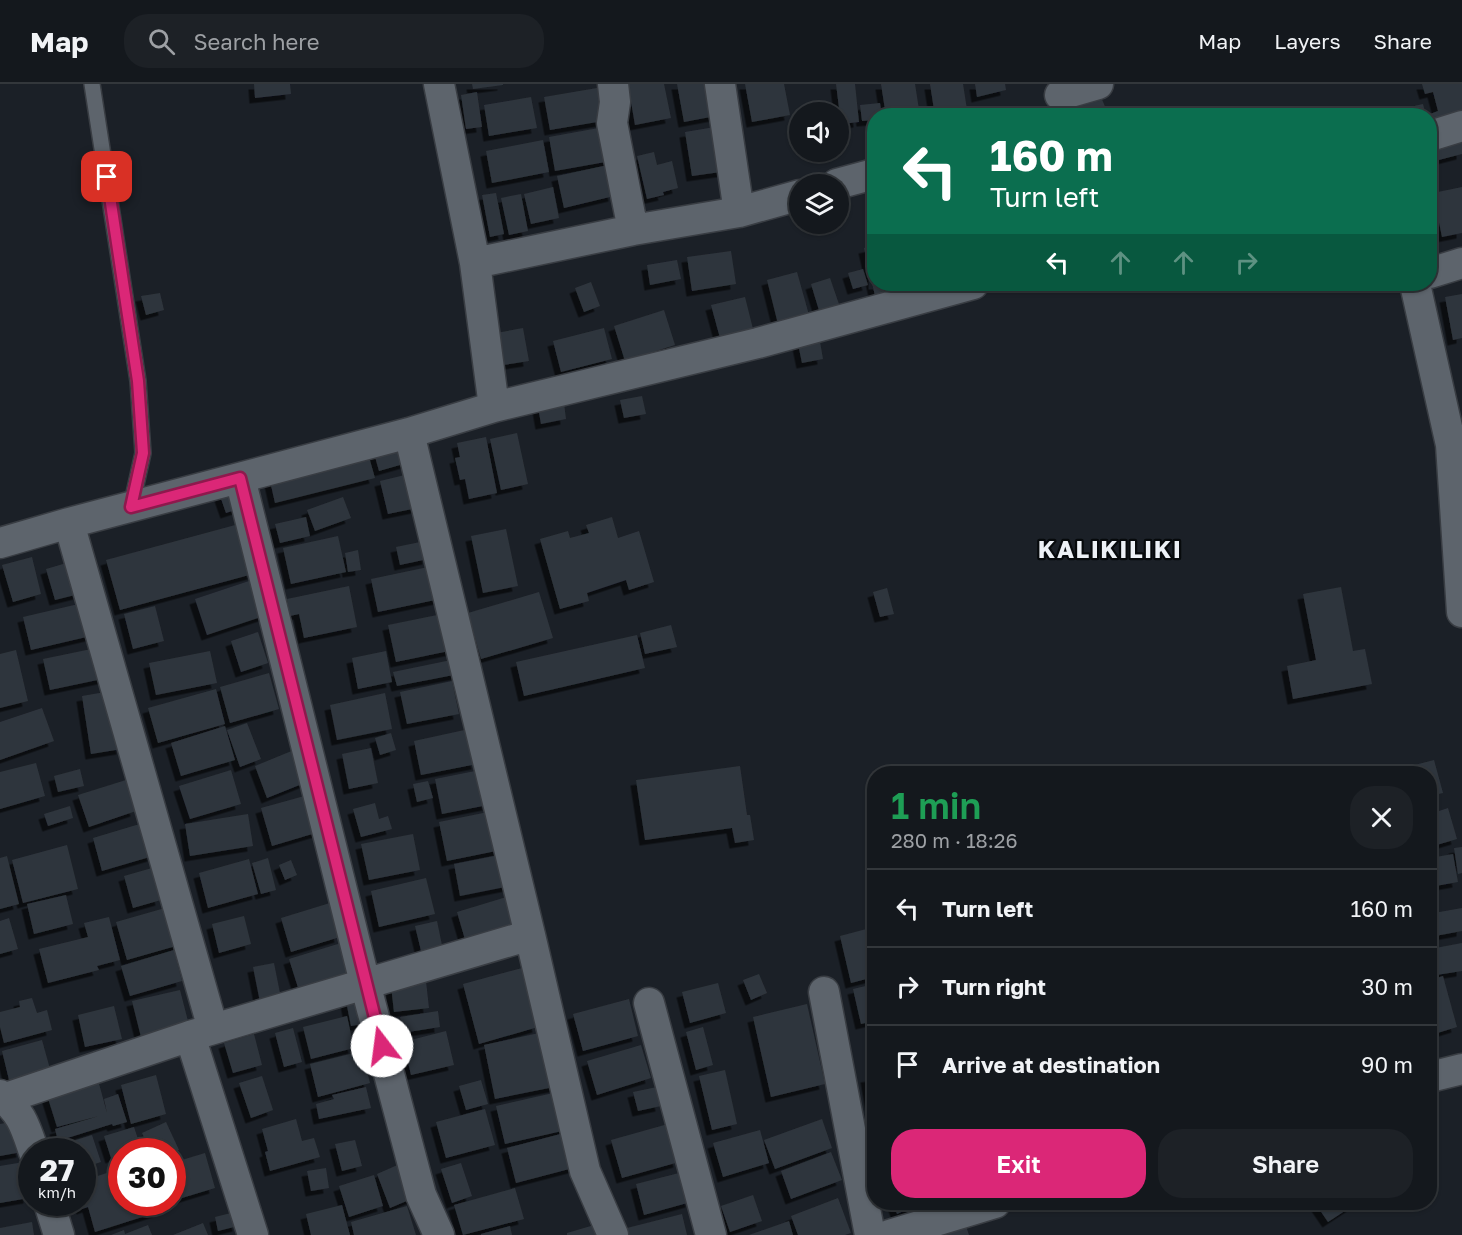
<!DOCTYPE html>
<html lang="en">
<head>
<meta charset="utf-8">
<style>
  :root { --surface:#14181d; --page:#1d2126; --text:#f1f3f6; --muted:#9da0a4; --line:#33373b; --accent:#db2777 }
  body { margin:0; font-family:"Golos Text",sans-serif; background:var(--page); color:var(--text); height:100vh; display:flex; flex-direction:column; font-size:22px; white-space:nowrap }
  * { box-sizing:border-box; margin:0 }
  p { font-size:20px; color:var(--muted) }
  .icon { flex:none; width:33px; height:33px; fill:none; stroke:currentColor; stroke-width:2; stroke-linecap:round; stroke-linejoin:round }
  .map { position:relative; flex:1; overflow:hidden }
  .details { position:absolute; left:867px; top:682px; width:570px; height:444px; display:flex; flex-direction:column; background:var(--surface); border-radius:24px; box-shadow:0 2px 4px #0004,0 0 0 2px var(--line) }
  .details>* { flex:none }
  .top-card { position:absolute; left:867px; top:24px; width:570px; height:183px; border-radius:24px; box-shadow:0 2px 4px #0004,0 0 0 2px var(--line); background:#0b6e4f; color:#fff; overflow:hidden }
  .fabs { position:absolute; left:789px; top:18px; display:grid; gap:12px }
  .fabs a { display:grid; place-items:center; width:60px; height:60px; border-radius:50%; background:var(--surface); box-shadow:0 2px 4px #0004,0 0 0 2px var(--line); font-size:30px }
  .speed { position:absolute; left:18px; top:1054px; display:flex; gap:12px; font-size:30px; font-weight:700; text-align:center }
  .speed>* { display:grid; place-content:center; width:78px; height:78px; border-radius:50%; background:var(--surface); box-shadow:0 2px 4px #0004,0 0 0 2px var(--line); line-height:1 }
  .speed small { font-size:15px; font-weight:400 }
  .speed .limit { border:9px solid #d22; background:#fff; color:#111 }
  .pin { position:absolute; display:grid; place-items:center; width:51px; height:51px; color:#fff; margin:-26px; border-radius:12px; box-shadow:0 3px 9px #0006 }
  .me { position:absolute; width:66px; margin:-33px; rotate:345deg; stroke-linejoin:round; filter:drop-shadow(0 0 4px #0008) }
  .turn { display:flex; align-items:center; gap:21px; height:126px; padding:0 24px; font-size:27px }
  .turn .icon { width:78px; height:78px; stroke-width:2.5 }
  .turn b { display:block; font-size:42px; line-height:51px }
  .lanes { display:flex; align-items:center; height:57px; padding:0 24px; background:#0003; justify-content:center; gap:30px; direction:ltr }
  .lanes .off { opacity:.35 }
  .round { display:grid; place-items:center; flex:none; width:63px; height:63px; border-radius:24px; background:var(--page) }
  .head { display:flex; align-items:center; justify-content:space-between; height:102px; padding:0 24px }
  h1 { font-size:36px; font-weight:600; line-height:45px; color:#1e9e55 }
  .action { display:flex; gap:12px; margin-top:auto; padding:12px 24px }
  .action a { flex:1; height:69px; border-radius:24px; background:var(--accent); color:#fff; font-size:24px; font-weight:600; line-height:69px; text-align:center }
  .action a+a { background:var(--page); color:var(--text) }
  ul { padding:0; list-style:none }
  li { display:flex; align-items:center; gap:18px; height:78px; padding:0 24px; border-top:2px solid var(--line) }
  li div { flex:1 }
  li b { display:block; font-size:22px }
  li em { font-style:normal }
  header { display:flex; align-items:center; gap:36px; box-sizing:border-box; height:84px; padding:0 30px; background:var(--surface); border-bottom:2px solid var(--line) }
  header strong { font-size:28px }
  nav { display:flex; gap:33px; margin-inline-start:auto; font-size:21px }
  .search { width:420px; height:54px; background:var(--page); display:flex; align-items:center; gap:15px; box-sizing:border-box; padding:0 21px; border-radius:24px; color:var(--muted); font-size:22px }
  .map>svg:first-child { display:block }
  .building { fill:#2f353c; filter:url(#shadow) }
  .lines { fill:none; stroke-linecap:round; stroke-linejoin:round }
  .lane-casing { stroke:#393d43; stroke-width:18 }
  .street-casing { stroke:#393d43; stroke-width:33 }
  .lane { stroke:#5d646c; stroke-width:15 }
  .street { stroke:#5d646c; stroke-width:30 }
  .route-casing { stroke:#8e194d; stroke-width:15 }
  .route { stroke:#db2777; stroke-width:10 }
  .labels { text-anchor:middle; stroke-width:4.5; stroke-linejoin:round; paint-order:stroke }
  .district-label { font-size:24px; font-weight:bold; letter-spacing:1.5px; fill:#edf1f6; stroke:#070a0c }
</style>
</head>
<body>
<header>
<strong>Map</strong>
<div class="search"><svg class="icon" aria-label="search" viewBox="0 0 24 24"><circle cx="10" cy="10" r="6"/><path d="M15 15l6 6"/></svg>Search here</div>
<nav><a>Map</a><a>Layers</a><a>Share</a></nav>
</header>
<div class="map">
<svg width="1462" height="1151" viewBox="0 0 1462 1151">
  <defs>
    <filter id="shadow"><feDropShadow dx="-5.5" dy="5.5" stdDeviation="0" flood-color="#0009"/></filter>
  </defs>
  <rect width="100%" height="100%" fill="#1b2027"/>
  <path class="building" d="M254,0H290L291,10L255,14Z
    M472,0H503V1L473,5Z
    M628,0H664L671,34L635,41Z
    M677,0H716L721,31L684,38Z
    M745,0H784L790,31L752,38Z
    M836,0H855L859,38L841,40Z
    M881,0H915L920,32H886Z
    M930,0H963L968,32H935Z
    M975,0H1005L1006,6L977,13Z
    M1422,0H1462V41L1430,38V30L1438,27L1433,8L1425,10Z
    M597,4L603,37L550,46L544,13Z
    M477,8L482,43L466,45L461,11Z
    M531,13L537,44L489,52L484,21Z
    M1101,13L1109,32H1079L1075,23Z
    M880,19L882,32H874V36L862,37L860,21Z
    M1423,20L1426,32H1389L1388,28Z
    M721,42L728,87L692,92L685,48Z
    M604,43L611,77L555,87L549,53Z
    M1462,47V70L1431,78L1430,56Z
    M543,56L549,88L492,99L486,67Z
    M654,68L657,81L672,77L678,104L663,108L664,111L647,115L637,72Z
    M608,81L614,112L564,124L557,92Z
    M553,103L559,134L531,140L524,110Z
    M1462,103V149L1442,153L1433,109Z
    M496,109L504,150L490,153L482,111Z
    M521,110L528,147L509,151L501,114Z
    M874,162V200H912L913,207L875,212L864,164Z
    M731,167L736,200L692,207L687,173Z
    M677,176L681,195L650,201L647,181Z
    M863,185L868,201L853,205L848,189Z
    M797,188L809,231L778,240L767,196Z
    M830,194L841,226L821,233L811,200Z
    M591,198L600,222L584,228L575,204Z
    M160,209L164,226L146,231L141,212Z
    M1462,210V254L1453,256L1445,213Z
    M745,213L753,245L720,254L711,221Z
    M664,226L675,261L625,277L614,242Z
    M523,244L529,277L497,282L491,250Z
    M604,244L612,275L561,288L553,257Z
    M818,246L823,275L802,279L796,250Z
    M642,312L646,330L624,334L620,316Z
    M564,319L566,335L541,340L538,323Z
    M517,349L528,400L501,406L490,355Z
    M407,352L414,377L379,387L372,362Z
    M486,353L497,409L469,415L465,395L460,396L455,374L460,373L457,359Z
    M369,373L375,394L275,419L270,397Z
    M409,390L417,424L388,430L380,397Z
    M234,406L241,424L226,429L220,412Z
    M343,413L351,434L315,447L307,426Z
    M306,433L310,452L280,459L275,440Z
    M612,433L618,454L639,447L654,498L629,506L626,496L587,509L589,517L560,525L540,455L568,447L570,454L589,449L586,441Z
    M239,440L253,490L120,526L106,476Z
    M506,445L518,502L483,509L471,452Z
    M338,452L346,488L291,500L283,464Z
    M425,457L428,475L400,481L396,463Z
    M358,466L361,486L348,488L345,469Z
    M32,473L41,510L13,518L2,481Z
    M70,478L79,510L55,516L46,485Z
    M433,482L440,515L378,528L371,495Z
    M255,495L267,531L207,551L195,515Z
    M349,502L357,543L304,554L299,530L290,532L287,515Z
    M1341,503L1353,567L1365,565L1372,600L1293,615L1287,582L1316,576L1303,510Z
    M887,504L894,530L880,533L873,508Z
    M539,508L553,554L481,575L468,529Z
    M87,518L95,551L31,566L23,533Z
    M155,522L164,557L133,565L124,530Z
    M447,529L454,566L396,578L388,541Z
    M671,541L677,563L645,570L640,549Z
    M258,548L268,579L241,588L231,557Z
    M637,551L645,584L524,612L516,578Z
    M101,563L107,594L50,606L43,575Z
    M16,566L28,617L0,624V570Z
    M210,567L217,599L156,611L149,579Z
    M386,567L392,598L358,605L352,574Z
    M456,575L459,590L397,602L393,588Z
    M269,589L279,625L230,639L220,603Z
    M452,597L459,630L407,640L400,608Z
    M216,605L225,640L158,659L148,624Z
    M111,607L122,665L91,670L82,612Z
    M385,609L392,645L337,656L330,621Z
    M42,624L54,657L0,676V638Z
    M247,639L261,675L240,683L227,646Z
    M225,642L235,676L181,692L171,659Z
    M469,645L477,680L421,691L414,657Z
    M391,649L396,666L380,671L375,654Z
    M371,664L378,699L349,705L342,670Z
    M294,666L307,698L267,714L255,682Z
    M1434,676L1443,709L1430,712V690H1380Z
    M36,679L45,712L0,725V688Z
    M740,682L747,731H750L754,756L735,759L732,744L645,756L636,696Z
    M80,685L84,702L58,708L54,692Z
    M231,686L241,720L190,735L179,702Z
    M480,686L488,721L442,730L435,695Z
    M126,696L136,727L89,743L78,711Z
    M428,697L433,714L417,718L413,700Z
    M308,711L319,748L272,762L261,724Z
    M375,719L379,735L388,732L392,745L361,753L353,725Z
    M70,722L73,734L48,742L44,730Z
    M1448,724L1457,755L1430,763V730Z
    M493,727L501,766L447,777L439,738Z
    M248,730L253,762L190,772L185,740Z
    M143,739L153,772L102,787L93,754Z
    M413,750L420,786L369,796L361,760Z
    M67,761L78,805L23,819L12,776Z
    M1462,763V789L1458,790L1454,764Z
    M504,770L510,802L460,812L454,780Z
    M1453,770L1458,798L1430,803V774Z
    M7,772L19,820L0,825V774Z
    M268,774L276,806L261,810L252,779Z
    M249,775L258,810L208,824L199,789Z
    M291,776L297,791L285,796L279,781Z
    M152,784L161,816L133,824L124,792Z
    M426,794L435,830L379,843L371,807Z
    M66,811L73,840L34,850L27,820Z
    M513,811L522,842L466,859L457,828Z
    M330,819L340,853L291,868L281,834Z
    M172,822L183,860L127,876L116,838Z
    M1433,822L1434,829L1462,824V847L1430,853V823Z
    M244,832L251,860L219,869L212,840Z
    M109,833L120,876L97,882L99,886L48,899L39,865L88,853L84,839Z
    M9,834L18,865L0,870V837Z
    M437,837L443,866L422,871L415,842Z
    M874,843V893L851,899L840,852Z
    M341,859L352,894L300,910L289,875Z
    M1462,859V887L1430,892V865Z
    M174,866L182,897L130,912L121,882Z
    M274,879L281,914L260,918L253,883Z
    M522,884L538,943L479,960L463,900Z
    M425,888L429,924L394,928L390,893Z
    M759,890L767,909L751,916L743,896Z
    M1443,892L1457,943L1431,951L1430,896Z
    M718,899L726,929L690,939L682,908Z
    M874,900V937L861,940L853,905Z
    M362,904L369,939L351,942L344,907Z
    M180,906L189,941L141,953L132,917Z
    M32,914L37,929L47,926L52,946L4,959L0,943V928L20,923L19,917Z
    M629,915L638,952L583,967L573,930Z
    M807,920L825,1000L771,1013L753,933Z
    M114,922L122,955L85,963L78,931Z
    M438,927L440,943L402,949L400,933Z
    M347,932L354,964L311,975L303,943Z
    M703,943L713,981L696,986L686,948Z
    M293,944L302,978L284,983L275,949Z
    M446,947L454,981L411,991L403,958Z
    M548,947L559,1002L495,1015L484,961Z
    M254,950L262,981L233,989L224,959Z
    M42,956L50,985L9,996L2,967Z
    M641,961L651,994L597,1011L587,977Z
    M362,967L370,999L318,1013L310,980Z
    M725,986L737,1040L712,1046L699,992Z
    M156,991L166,1030L131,1040L121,1001Z
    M262,992L273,1026L251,1034L239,999Z
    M874,992V1034H873L866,993Z
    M98,996L107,1029L104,1015L118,1010L127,1038L113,1042L112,1040L58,1057L55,1045L99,1032L57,1043L47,1011Z
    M481,996L488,1020L466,1026L459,1002Z
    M366,1003L371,1024L319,1035L316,1020L334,1015L332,1011Z
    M657,1003L661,1022L638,1027L633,1008Z
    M562,1007L571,1045L505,1060L496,1022Z
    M485,1025L495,1061L446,1074L436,1038Z
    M296,1035L302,1057L314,1054L320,1073L270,1087L265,1068L268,1067L262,1045Z
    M822,1035L832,1064L775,1085L764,1056Z
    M16,1037L22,1068L0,1072V1040Z
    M166,1038L179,1066L172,1069L151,1068L142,1049Z
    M668,1040L679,1078L622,1094L611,1056Z
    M134,1043L141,1064L122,1068V1070L111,1074L104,1052Z
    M760,1046L769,1079L723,1093L713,1059Z
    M568,1048L577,1083L516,1099L507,1064Z
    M92,1051L101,1078L82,1084V1068H59L57,1062Z
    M355,1056L362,1082L342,1087L335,1060Z
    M831,1068L842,1096L791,1115L781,1087Z
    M205,1069L215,1104L172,1117V1079Z
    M24,1078L29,1114L0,1119V1082Z
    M402,1079L416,1113L390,1124L377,1090Z
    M461,1079L472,1112L452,1119L441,1085Z
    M326,1084L329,1104L311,1107L307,1087Z
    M110,1088L112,1093L122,1091V1119H155L158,1128L95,1148L88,1123L82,1125L81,1119H82V1097Z
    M683,1088L691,1118L644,1131L636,1100Z
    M374,1091L383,1122L349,1133L339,1102Z
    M515,1104L524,1135L463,1151L454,1121Z
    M753,1111L762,1137L730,1148L721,1122Z
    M838,1114L851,1149L845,1151H798L791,1132Z
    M893,1119H912L913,1123L897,1130Z
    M1315,1119H1357L1328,1138Z
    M342,1121L350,1151H311L306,1130Z
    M407,1122L416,1151H354L351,1138Z
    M235,1128L238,1142L218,1147L215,1133Z
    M682,1130L687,1151H629L627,1144Z
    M789,1137L793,1151H749Z
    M32,1138L34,1151H0V1144Z
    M203,1139L208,1151H173Z
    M601,1139L604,1151H567V1149Z
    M148,1141L152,1151H111L124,1146L125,1150Z
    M510,1142L512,1151H481V1150Z
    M966,1142L969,1151H939Z"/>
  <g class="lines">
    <defs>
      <path id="lane" d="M92,0L138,297L143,369L131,423"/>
      <path id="street" d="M439,0L475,179L494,323
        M613,0L615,18L612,39L633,146
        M720,0L739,128
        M1060,11L1098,0
        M1430,52L1462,42
        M837,100L874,90
        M475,179L633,146L739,128L800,111
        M1430,189L1462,179
        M1415,200L1451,361L1462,528
        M240,394L365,899L421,1111L439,1151
        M69,439L213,945
        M0,459L69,439L409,349L494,323L758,259L973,200
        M530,851L585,1087L613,1151
        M824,908L870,1151
        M649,919L711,1151
        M190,952L253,1151
        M1430,993L1462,985
        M0,1011C22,1029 25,1042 34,1068
        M0,1016L190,952L530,851L409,349
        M49,1119L59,1151
        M889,1151L995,1119"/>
    </defs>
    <use href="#lane" class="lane-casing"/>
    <use href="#street" class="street-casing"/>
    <use href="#lane" class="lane"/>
    <use href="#street" class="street"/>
  </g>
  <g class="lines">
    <defs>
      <path id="route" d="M107,93L138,297L143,369L131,423L240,394L382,962"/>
    </defs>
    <use href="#route" class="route-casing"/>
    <use href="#route" class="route"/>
  </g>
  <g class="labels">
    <g class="district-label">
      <text x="1110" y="474">KALIKILIKI</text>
    </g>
  </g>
</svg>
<div class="fabs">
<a><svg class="icon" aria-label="sound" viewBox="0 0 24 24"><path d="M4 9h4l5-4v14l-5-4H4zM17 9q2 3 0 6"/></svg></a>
<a><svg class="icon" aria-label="layers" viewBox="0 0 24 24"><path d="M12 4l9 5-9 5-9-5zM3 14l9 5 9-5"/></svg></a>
</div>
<div class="speed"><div>27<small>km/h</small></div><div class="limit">30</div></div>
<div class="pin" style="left:107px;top:93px;background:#d93025"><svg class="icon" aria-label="arrive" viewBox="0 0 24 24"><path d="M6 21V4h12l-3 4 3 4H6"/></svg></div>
<svg class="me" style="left:382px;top:962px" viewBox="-20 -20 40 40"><circle r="19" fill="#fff"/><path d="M0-13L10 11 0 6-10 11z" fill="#db2777"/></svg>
<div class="top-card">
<div class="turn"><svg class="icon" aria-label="left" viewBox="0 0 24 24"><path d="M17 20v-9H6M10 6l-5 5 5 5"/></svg><div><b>160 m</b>Turn left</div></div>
<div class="lanes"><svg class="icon" aria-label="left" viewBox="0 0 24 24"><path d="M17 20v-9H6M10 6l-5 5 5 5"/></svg><svg class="icon off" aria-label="ahead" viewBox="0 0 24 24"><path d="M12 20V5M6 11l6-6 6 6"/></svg><svg class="icon off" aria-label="ahead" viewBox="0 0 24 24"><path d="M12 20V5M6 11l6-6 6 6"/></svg><svg class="icon off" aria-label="right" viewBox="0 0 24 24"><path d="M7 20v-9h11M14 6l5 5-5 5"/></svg></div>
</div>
<section class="details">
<div class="head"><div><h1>1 min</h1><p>280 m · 18:26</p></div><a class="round"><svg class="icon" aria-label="close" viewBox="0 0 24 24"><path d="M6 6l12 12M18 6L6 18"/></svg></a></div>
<ul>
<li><svg class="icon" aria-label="left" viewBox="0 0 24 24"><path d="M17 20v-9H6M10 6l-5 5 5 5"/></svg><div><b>Turn left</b></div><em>160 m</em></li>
<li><svg class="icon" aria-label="right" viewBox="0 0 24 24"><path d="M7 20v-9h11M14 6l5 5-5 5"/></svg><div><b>Turn right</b></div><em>30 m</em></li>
<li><svg class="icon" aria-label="arrive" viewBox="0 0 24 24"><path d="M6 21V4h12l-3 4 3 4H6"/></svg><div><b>Arrive at destination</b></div><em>90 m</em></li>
</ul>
<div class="action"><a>Exit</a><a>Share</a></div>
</section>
</div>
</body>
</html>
